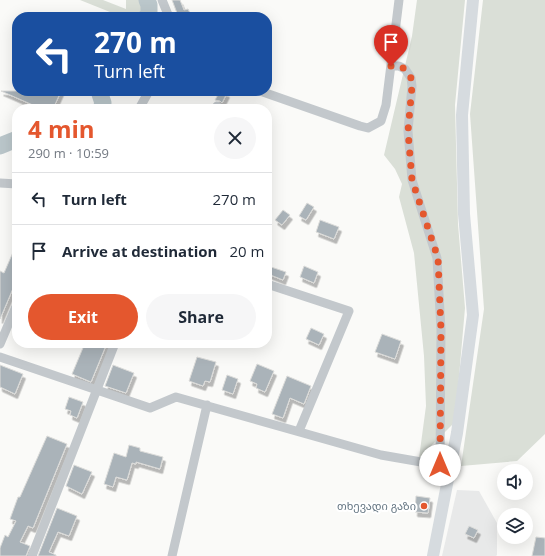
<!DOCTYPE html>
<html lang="en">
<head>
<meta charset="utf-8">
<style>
  :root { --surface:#fff; --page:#f6f6f7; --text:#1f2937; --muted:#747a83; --line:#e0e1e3; --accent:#e4572e }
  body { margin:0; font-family:"Open Sans","Noto Sans Georgian",sans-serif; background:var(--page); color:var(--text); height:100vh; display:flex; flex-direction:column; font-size:15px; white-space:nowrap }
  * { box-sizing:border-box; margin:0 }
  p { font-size:13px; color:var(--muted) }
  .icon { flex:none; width:22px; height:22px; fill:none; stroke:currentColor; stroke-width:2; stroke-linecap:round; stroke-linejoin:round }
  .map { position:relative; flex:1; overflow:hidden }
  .sheet { position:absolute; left:12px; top:104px; width:260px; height:244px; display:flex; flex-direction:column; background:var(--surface); border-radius:16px; box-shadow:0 4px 16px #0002 }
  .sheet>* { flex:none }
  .hud { position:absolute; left:12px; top:12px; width:260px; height:84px; border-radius:16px; box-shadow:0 4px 16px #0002; background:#1a4fa0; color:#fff; overflow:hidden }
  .buttons { position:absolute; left:497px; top:464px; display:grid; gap:8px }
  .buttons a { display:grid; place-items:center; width:36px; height:36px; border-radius:50%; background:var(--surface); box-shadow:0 4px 16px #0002; font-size:20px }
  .pin { position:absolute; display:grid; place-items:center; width:34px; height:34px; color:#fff; margin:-41px -17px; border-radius:50% 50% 50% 0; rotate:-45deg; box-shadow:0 0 4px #0007 }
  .pin .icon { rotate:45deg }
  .me { position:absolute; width:44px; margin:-22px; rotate:0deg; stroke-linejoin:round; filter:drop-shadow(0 0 3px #0008) }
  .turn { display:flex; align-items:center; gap:14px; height:84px; padding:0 16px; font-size:18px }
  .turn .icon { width:52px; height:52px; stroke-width:2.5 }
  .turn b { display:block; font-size:28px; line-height:34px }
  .round { display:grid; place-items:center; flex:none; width:42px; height:42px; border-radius:21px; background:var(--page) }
  .headline { display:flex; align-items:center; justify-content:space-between; height:68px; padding:0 16px }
  h1 { font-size:24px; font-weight:700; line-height:30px; color:var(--accent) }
  .cta { display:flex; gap:8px; margin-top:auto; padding:8px 16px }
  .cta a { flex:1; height:46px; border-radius:24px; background:var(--accent); color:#fff; font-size:16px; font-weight:700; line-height:46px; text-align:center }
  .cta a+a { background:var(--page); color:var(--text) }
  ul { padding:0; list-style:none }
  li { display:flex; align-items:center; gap:12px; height:52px; padding:0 16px; border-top:1px solid var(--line) }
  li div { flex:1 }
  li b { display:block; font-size:15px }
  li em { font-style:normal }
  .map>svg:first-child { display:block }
  .built { fill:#e8e9e9 }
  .green { fill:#dadfd7 }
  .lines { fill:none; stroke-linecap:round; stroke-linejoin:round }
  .river { stroke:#bbc7cb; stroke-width:17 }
  .building { fill:#aab3b9; stroke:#dcdcda; filter:url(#shadow) }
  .minor { stroke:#c3c8cc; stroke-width:9 }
  .secondary { stroke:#d6dbdf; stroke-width:12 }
  .route { stroke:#e4572e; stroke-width:7; stroke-dasharray:0 12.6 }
  .poi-dot { fill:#e4572e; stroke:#fff; stroke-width:1.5 }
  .labels { text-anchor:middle; stroke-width:4; stroke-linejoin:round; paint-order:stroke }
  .poi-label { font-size:11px; fill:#657683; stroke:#fff; text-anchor:end }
</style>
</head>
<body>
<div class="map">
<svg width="545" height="556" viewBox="0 0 545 556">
  <defs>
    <filter id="shadow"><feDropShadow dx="2.5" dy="4.5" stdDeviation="0" flood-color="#0004"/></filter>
  </defs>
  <rect width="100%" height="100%" fill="#fafaf8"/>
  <path class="built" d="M457,490L479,491L497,523V555L496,556H442Z"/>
  <path class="green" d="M80,0H103L126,9V0H147L149,5V15L146,17H116L115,14Z
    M417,0H465L455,105L458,224L465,308L455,422L419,458L426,406L424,356L414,253L399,197L402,184L395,169L384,155L412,36Z
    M483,0H545V434L517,461L461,466L484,309L470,114Z"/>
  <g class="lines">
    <path class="river" d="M146,17L149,15V5L147,0
      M99,91L103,103L101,109
      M0,146L17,139"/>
  </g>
  <path class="building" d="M172,0H180L184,10L188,9L192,17H175L174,14L177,13Z
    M1,91H61L53,109H42Z
    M220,91L227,93L222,103L220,101L215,100Z
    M307,203L314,207L306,220L299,216Z
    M283,210L290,215L282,225L275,220Z
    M320,220L339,227L334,239L316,232Z
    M17,243V279L0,319V271L4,273Z
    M304,266L318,272L314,283L300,277Z
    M271,267L286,272L283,280L268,274Z
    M311,328L324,334L319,345L306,339Z
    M382,334L401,341L395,359L375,352Z
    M85,343H107L91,382L72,374Z
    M197,357L216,362L210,382L205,381L203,386L189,381Z
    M257,364L274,371L265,392L256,388L257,384L250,381Z
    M0,365L23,374L15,394L0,387Z
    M113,365L134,373L126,393L105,386Z
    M227,375L238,379L233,394L222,390Z
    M287,376L311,386L304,404L290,398L283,418L272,414Z
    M69,397L83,402L77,418L70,415L71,411L65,409Z
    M47,436L67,444L33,528L28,526L20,542L30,546L26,556H0V548L5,535L8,537L16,521L10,519L18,497H20Z
    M129,445L140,448V451L163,457L160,469L136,462V464L132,463L127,480L116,477L113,487L104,484L114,453L126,457Z
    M74,465L92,472L82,494L66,486Z
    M416,496L430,498L428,513L415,512Z
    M57,508L77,516L69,536L58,532L49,552L56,555V556H38Z
    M469,526L478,530L474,538L465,534Z
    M536,537L545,538V556H532Z"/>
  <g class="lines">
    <path class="minor" d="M162,0L169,17
      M391,66H399L405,69L411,78L412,86L408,131L412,180L437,258L441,330L440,465
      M260,91L360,126L368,128L381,121L386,105L399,0
      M139,109L149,91
      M215,109L217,106
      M0,183L17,184
      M267,284L349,311L299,431
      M0,344L17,304
      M0,357L150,408L176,397L381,455L450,467
      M32,556L115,343
      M172,556L207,405"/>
    <path class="secondary" d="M433,556L457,433L473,315L464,214L462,115L473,0"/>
  </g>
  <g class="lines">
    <path class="route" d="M391,66H399L405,69L411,78L412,86L408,131L412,180L438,258L441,330L440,465"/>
  </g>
  <circle class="poi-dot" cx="424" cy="506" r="4"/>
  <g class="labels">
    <g class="poi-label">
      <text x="416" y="510">თხევადი გაზი</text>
    </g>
  </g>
</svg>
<div class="buttons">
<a><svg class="icon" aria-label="sound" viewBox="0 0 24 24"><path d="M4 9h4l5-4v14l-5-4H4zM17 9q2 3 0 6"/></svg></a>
<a><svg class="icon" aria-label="layers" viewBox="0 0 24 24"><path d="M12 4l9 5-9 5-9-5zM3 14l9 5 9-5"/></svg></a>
</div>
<div class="pin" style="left:391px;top:66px;background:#d93025"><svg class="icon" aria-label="arrive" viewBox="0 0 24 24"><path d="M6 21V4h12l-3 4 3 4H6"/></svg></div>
<svg class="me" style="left:440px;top:465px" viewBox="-20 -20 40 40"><circle r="19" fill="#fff"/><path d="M0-13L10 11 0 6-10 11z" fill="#e4572e"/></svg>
<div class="hud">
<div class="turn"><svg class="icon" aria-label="left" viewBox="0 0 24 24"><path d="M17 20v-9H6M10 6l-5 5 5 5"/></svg><div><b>270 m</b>Turn left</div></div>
</div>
<section class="sheet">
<div class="headline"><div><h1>4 min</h1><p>290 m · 10:59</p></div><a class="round"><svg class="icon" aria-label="close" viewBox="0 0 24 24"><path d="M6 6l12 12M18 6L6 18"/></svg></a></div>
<ul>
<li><svg class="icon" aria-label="left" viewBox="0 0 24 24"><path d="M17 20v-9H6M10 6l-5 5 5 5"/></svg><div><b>Turn left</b></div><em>270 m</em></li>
<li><svg class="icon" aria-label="arrive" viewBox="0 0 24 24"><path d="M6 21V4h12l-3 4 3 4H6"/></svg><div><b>Arrive at destination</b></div><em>20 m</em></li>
</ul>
<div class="cta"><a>Exit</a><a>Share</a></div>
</section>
</div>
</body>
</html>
